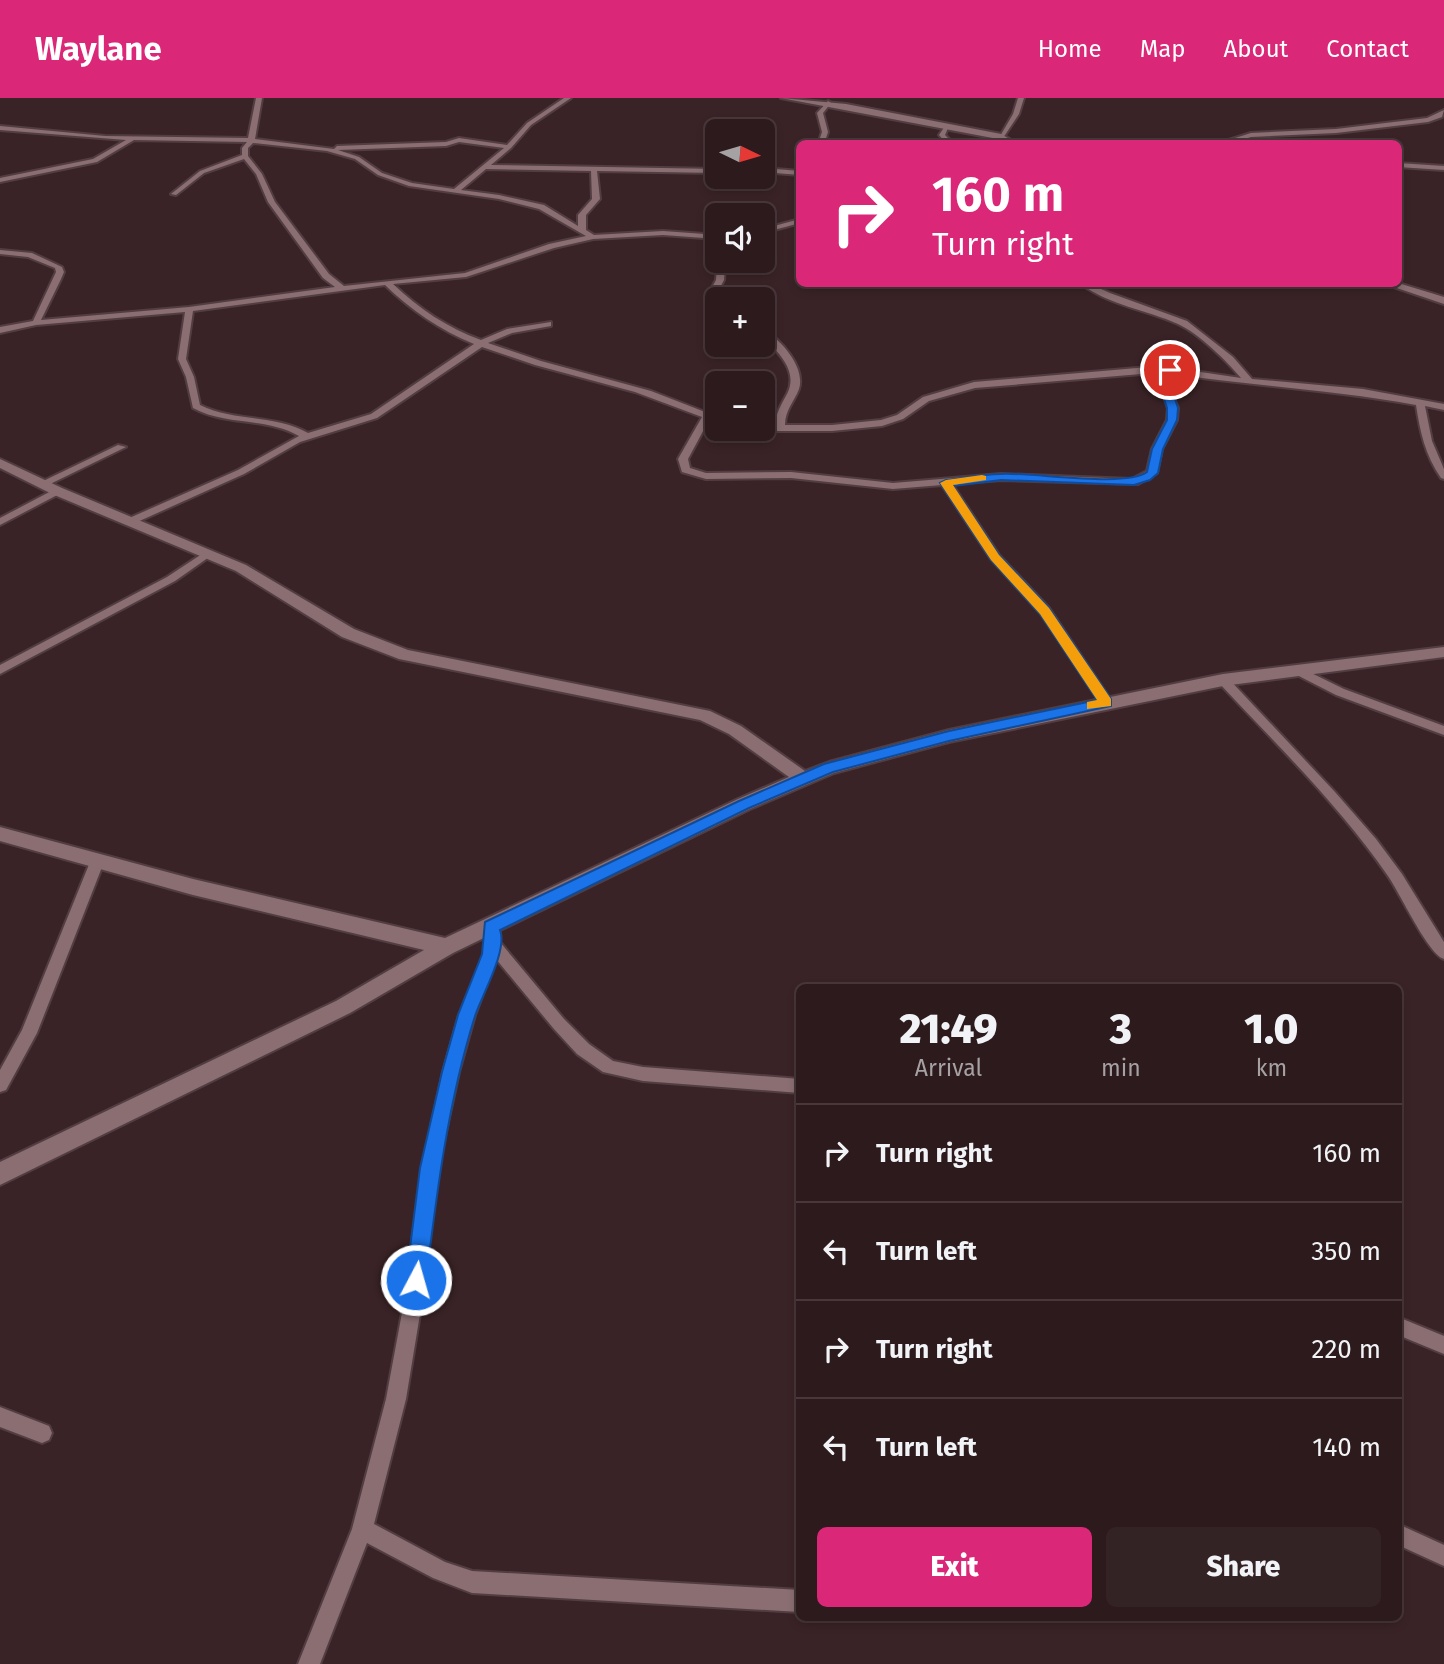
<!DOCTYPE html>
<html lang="en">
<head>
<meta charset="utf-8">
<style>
  :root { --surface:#2c1a1c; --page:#342325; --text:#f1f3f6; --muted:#a6a1a3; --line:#48383b; --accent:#db2777 }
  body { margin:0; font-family:"Fira Sans",sans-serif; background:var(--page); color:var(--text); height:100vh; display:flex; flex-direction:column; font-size:26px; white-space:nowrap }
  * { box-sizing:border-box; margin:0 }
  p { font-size:23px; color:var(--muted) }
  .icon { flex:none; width:38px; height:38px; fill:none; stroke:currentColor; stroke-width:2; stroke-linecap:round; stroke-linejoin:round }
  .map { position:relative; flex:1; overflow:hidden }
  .side { position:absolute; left:796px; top:886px; width:606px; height:637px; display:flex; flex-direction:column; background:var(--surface); border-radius:10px; box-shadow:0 4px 10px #0003,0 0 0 2px var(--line) }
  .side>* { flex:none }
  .top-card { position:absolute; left:796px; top:42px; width:606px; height:147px; border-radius:10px; box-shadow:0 4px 10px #0003,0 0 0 2px var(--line); background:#db2777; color:#fff; overflow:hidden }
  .needle { width:46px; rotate:95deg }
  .buttons { position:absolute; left:705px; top:21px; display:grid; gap:14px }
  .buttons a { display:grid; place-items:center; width:70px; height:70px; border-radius:10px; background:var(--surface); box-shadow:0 4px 10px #0003,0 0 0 2px var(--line); font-size:35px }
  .pin { position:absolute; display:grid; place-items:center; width:60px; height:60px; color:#fff; margin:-30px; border:4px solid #fff; border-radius:50%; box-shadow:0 2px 7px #0007 }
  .me { position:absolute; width:77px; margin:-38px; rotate:6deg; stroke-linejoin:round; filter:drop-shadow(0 0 5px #0008) }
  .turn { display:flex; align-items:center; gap:24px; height:147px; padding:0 21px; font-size:32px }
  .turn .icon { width:91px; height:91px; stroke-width:2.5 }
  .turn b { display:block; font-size:49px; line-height:60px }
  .eta { display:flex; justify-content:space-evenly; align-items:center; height:119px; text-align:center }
  .eta b { font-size:42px; font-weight:800; line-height:49px }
  .cta { display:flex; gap:14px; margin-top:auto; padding:14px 21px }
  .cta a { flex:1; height:80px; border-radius:10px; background:var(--accent); color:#fff; font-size:28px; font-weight:800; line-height:80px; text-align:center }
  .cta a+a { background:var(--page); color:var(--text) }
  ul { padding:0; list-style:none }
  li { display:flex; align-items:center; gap:21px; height:98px; padding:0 21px; border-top:2px solid var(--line) }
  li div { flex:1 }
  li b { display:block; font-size:26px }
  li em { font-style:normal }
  header { display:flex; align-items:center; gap:42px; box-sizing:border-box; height:98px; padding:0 35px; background:var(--accent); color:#fff }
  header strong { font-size:33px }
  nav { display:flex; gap:38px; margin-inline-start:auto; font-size:24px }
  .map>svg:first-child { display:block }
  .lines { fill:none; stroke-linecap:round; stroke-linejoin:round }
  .street-casing { stroke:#523e42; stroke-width:4 }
  .secondary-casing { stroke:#523e42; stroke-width:4 }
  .street { fill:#8a6e72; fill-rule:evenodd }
  .secondary { fill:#8a6e72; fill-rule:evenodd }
  .route { fill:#1a73e8; stroke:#114b97; stroke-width:2 }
  .slow { fill:#f59e0b }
</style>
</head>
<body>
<header>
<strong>Waylane</strong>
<nav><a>Home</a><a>Map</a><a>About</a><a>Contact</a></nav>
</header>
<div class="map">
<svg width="1444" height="1566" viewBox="0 0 1444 1566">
  <rect width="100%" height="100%" fill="#3a2326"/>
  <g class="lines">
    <defs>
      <path id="street" d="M256,0H262L255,41L334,51L337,48L446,44L459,40L507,47L527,25L564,0H571L531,27L511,50L491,67L718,71V75L597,73L600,101L586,117V132L594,137L663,133L718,137V141L663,137L593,141L554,150L466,179L393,186C419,211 448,230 481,242L507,231L551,224V228L512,235L488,245L541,263L651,293L718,319V325L709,322L688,361L690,370L706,375L791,374L893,385L1001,376L1132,381L1147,373L1152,351L1167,322L1168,310L1160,286L1165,274L975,290L929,303L903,321L882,328L832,333H763L759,331H763V327H775C776,315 781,307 787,296C799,273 778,254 763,239V231C780,241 806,269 799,291C794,304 785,312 785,327H832L881,322L897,317L923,299L974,284L1160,268L1241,280C1227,263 1198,235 1178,226C1147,212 1109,207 1081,186H1090L1110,195L1187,223L1233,259L1252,281L1363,291L1444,306V312L1425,308L1432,343L1444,371V381L1441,380C1425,357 1420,333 1416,307C1335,292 1254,288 1173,276L1168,286L1178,310L1177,322L1162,351L1157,375L1138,386L1001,382L952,386L999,457L1049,510L1112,604L1106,608L1102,607L1041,516L991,461L942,387L893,391L791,380L706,381L682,374L678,361L702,319L635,294L535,267L482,249L377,320L300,344L244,376L135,425H127V421L238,372L299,338C266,319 226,328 193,310L186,279L178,261L185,214L36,227L0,235V229L33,223L56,174L55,170L28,159L0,156V152L32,155L62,169L64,174L61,181L41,222L189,209L335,189L323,180L268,104L256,76L244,61L204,75L176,97L171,96L200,73L242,57V50L247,44L134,42L97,64L0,84V80L93,61L126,42L0,32V28L105,38L248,40ZM459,44L504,50L454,91L412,85L382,75L359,59L338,52L446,48ZM253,45L327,53L355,61L378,77L409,88L499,101L539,111L586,138L549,146L465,175L344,188L329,176L275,104L262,76L248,58V50ZM486,71L591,73L592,101L578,117V128L544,107L499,97L461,92ZM385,187C411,212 440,232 474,246L371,316L308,335C274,316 234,324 200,307L194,279L186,261L193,213Z
        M1018,0H1024L1019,16L1003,40H999L1013,16Z
        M828,3L831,5L823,15L828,34L824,46H818L822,34L817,15Z
        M1444,12L1442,19L1428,24L1336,35L1251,39L1228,46H1216L1251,35L1336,31L1427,20Z
        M945,28L948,30L945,37L954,46H947L939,37Z
        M1398,65L1444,68V72L1398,69Z
        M763,70L800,73V77L763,74Z
        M800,121V125L763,135V131Z
        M721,163H729L725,168L724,182L714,201L718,205V212L706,201L716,182L717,168Z
        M118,347L126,349L46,388L37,386Z
        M57,390L62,393L61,395L0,427V420Z
        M208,452L213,455L212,457L175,483L0,576V567L167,479Z
        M1299,569L1344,591L1444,628V637L1336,597L1295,576L1293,573Z
        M1223,578L1227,579L1335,694L1376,741L1402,776L1444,844V861C1428,856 1400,795 1388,778C1339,707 1277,647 1219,585V579Z
        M97,759L102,760L104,764L37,935L6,992L0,994V972L22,932L90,764L92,760Z
        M491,823L496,825C500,832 501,836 500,844L564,921L589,946L613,963L643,969L800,981V995L643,983L603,974L577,956L554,931L496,861L475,917L459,974L438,1070L422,1204L406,1301L374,1426L445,1464L472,1473L800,1492V1514L472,1495L433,1480L367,1445L320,1566H298L352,1431L386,1301L404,1204L422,1070L443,974L459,917L484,856L487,836L484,829L486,825Z
        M1398,1219L1444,1238V1256L1398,1237Z
        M0,1309L49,1328L52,1335L49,1342L42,1345L0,1329Z
        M1398,1426L1444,1447V1468L1398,1447Z"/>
      <path id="secondary" d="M781,0L846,6L1001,36L1018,46H1006L998,41Z
        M1398,185L1444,199V206L1385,186Z
        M0,361L62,390L246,467L354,531L408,552L710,613L741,628L805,673L829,664L949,632L1223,576L1444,549V559L1223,588L949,644L834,675L750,711L453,855L350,915L0,1087V1064L336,903L424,852L193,797L0,743V729L193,781L445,840L738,701L789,679L729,636L700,622L399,561L342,539L236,473L52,396L0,370Z"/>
    </defs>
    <use href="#street" class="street-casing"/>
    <use href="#secondary" class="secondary-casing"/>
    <use href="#street" class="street"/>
    <use href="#secondary" class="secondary"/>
  </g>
  <path class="route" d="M1166,270L1175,272L1170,286L1178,310L1177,322L1163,351L1158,375L1150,382L1134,387L1001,382L953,388L999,457L1049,510L1111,601V608L949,643L833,674L749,710L500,832C508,852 482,897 475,918C448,1004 437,1093 426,1182L423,1190L416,1193L409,1190L406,1182L420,1070L442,974L458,917L482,856L485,824L739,703L824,666L949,633L1097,602L1040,516L991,462L940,385L946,382C964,380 983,376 1001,376C1033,374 1125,390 1147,374L1152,351L1167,322V310L1159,286Z"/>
  <path class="slow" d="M982,377L986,378V382L953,387L999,457L1049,510L1111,601V608L1087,611V604L1097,602L1040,516L991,462L940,385L946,382Z"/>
</svg>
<div class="buttons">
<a><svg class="needle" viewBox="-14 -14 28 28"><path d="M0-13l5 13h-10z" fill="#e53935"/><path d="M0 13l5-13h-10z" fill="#a6a1a3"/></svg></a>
<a><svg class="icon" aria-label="sound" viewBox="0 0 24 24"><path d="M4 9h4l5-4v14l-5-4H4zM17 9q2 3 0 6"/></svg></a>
<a>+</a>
<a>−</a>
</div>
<div class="pin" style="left:1170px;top:272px;background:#d93025"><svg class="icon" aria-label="arrive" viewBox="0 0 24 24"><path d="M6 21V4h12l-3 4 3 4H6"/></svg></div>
<svg class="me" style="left:416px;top:1182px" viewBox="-20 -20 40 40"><circle r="17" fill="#1a73e8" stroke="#fff" stroke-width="3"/><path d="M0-11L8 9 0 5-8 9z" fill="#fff"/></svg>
<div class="top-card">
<div class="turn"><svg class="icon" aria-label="right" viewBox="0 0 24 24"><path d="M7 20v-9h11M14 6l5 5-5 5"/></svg><div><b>160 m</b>Turn right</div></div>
</div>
<section class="side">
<div class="eta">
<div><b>21:49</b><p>Arrival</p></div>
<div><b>3</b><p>min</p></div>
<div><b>1.0</b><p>km</p></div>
</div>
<ul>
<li><svg class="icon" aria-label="right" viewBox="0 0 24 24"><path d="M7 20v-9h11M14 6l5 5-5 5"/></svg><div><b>Turn right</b></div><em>160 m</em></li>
<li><svg class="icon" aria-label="left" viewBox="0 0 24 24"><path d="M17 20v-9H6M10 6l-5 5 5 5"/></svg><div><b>Turn left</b></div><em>350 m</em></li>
<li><svg class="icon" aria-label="right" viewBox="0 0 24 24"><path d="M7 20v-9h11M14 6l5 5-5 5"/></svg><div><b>Turn right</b></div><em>220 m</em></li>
<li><svg class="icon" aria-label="left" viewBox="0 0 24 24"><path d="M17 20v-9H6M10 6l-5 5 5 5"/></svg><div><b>Turn left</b></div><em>140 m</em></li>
</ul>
<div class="cta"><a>Exit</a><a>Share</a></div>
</section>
</div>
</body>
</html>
